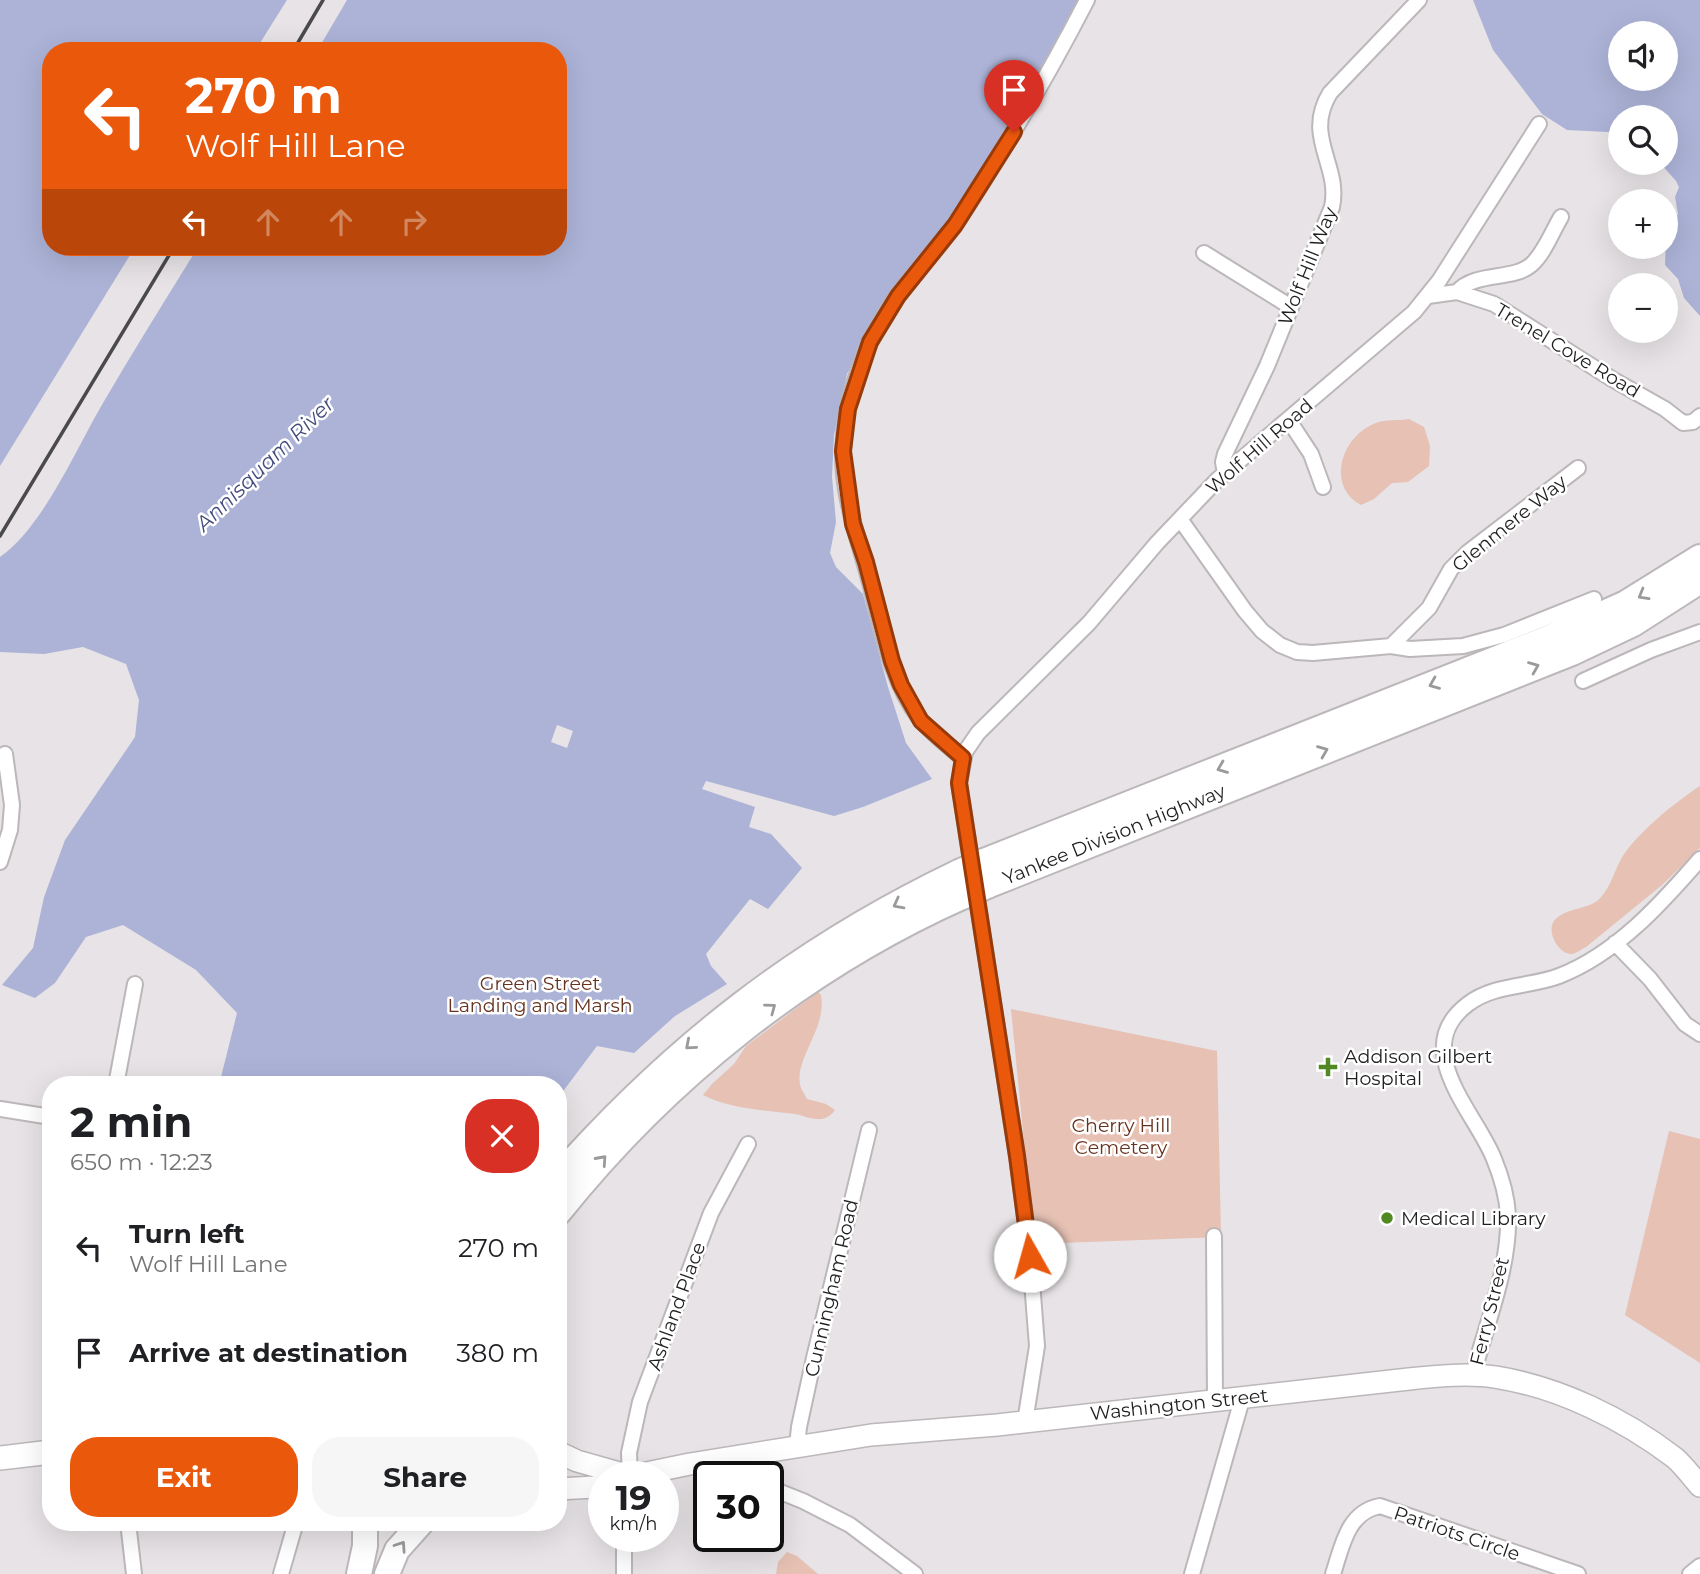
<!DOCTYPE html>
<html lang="en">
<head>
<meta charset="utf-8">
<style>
  :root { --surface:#fff; --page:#f6f6f6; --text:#202124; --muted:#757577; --accent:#ea580c }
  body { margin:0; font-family:Montserrat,sans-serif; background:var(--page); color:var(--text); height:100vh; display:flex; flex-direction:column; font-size:26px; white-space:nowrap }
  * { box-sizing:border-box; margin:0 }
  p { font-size:23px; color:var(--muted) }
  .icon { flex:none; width:38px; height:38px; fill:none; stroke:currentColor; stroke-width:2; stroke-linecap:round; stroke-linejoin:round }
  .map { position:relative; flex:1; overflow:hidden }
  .sheet { position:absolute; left:42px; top:1076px; width:525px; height:455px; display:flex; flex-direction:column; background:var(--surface); border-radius:28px; box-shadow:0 7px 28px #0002 }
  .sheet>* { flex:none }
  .top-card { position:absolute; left:42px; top:42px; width:525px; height:214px; border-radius:28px; box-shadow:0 7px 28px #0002; background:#ea580c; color:#fff; overflow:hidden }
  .buttons { position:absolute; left:1608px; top:21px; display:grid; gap:14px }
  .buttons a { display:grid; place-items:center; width:70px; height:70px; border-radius:50%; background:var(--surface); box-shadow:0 7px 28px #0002; font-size:35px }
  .speed { position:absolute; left:588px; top:1461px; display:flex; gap:14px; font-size:35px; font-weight:700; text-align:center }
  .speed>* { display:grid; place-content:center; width:91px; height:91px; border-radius:50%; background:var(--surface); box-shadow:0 7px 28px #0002; line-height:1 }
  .speed small { font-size:18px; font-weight:400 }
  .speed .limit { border:4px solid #111; border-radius:10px; background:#fff; color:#111 }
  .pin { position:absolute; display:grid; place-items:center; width:60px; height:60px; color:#fff; margin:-72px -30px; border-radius:50% 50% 50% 0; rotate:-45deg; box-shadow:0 0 7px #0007 }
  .pin .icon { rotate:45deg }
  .me { position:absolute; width:77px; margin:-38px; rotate:353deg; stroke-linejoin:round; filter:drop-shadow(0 0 5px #0008) }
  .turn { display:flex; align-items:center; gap:24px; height:147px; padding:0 28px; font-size:32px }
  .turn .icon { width:91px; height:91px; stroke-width:2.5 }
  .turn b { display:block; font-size:49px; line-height:60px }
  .lanes { display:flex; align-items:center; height:66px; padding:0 28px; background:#0003; justify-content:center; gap:35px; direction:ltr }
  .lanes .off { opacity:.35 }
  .round { display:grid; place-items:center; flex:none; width:74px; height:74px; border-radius:28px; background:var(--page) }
  .headline { display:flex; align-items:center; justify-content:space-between; height:119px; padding:0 28px }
  h1 { font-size:42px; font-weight:700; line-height:52px }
  .action { display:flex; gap:14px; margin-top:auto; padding:14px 28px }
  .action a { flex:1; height:80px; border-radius:28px; background:var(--accent); color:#fff; font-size:28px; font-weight:700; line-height:80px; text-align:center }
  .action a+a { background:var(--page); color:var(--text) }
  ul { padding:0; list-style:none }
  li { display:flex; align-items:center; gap:21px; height:105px; padding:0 28px }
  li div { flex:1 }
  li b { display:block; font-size:26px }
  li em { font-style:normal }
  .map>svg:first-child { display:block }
  .green { fill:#e6c1b4 }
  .water { fill:#acb3d7; fill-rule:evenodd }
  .pier { fill:#e7e3e6 }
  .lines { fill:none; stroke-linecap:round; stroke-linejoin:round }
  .minor-casing { stroke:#bcb7ba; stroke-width:18 }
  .secondary-casing { stroke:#bcb7ba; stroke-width:24 }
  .primary-casing { stroke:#bcb7ba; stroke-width:26 }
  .trunk-casing { stroke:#bcb7ba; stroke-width:28 }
  .motorway-casing { stroke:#bcb7ba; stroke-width:30 }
  .minor { stroke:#fff; stroke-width:14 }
  .secondary { stroke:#fff; stroke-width:21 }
  .primary { stroke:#fff; stroke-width:23 }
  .trunk { stroke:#fff; stroke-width:24 }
  .motorway { stroke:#fff; stroke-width:26 }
  .rail { stroke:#4b4a4b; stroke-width:3.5 }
  .motorway-bridge-casing { stroke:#bcb7ba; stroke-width:30; stroke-linecap:butt }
  .motorway-bridge { stroke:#fff; stroke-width:26 }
  .oneway { stroke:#9b9a9b }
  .route-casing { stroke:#983908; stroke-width:18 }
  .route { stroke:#ea580c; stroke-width:12 }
  .poi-dot { fill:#538922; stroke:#fff; stroke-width:2.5 }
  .labels { text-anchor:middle; stroke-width:5; stroke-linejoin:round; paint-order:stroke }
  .street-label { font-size:19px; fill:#201f20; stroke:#fff }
  .park-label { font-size:19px; fill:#67321e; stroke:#fff }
  .poi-label { font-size:19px; fill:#201f20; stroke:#fff; text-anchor:start }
  .water-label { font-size:21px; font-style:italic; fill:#444b7c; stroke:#fff }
</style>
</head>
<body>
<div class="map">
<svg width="1700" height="1574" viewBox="0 0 1700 1574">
  <rect width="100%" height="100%" fill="#e7e3e6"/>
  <path class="green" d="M1409,419L1424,427L1430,446L1429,466L1408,482L1392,483L1374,499L1361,505C1325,486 1342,435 1376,423C1386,419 1399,421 1409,419Z
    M1700,786V848L1662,885L1586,947C1582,949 1577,953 1572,954C1559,955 1546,932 1554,921C1566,906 1590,911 1601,897C1611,886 1614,872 1621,859C1637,833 1674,803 1700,786Z
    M818,992L821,995C827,1029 795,1057 800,1085C801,1089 805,1095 807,1099L826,1104L835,1110C831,1116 824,1120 817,1119C809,1119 802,1115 795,1114C765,1110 730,1109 703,1095L712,1084L734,1064L746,1046Z
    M1011,1009L1217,1051L1221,1237L1034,1244Z
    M1669,1131L1700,1139V1363L1625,1315Z
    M787,1552L797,1556L818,1574H776L778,1562Z"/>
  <path class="water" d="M0,0H287L255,51H51V247H135L0,466Z
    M347,0H1080L978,177L872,326L847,374L834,435L832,477L836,522L830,553L836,567L863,594L888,687L906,743L932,779L863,807L834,816L706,781L702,789L755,807L749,827L771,834L802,868L768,909L750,899L706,954L711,966L727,984L675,1016L634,1053L597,1046L558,1098V1085H219L237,1013L196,970L123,925L86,937L55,983L35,998L2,985L33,948L44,897L65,840L135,737L139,700L126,664L83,647L44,654L0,652V557C43,527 76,449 103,403C134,350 166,299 198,247H558V51H317Z
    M1473,0H1700V316L1684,298L1678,279L1665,265L1666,239L1678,214L1675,197L1679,187L1676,181L1660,163H1666V117H1620V137L1608,132L1567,130L1542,114L1493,50ZM1666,33V79H1620V33Z"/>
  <path class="pier" d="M557,725L573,731L567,748L551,742Z"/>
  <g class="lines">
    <defs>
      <path id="minor" d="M1204,253L1291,307
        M1457,292C1476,271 1512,281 1531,265C1544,254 1552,232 1561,217
        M1428,296L1457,292L1494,304L1612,379L1665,409L1683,423L1693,422L1700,416
        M1288,419L1311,454L1323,487
        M1225,474L1223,462L1225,454L1267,366L1332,207C1341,165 1303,137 1330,93L1419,0
        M1180,519L1245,611L1262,631L1280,645L1297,652L1313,653L1391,646L1410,649L1463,646L1504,635L1594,599
        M1391,646L1429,608L1451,569L1467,553L1578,468
        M1583,681L1651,650L1700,632
        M963,758C948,746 932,734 920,719C892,683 883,634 872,591C861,545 842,499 843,451C844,397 865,342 896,298C916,271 940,247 959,219C1005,148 1048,76 1087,0
        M0,862L10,830L12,805L5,754
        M1615,943L1650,979L1685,1024L1700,1034
        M116,1085L135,984
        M0,1109L51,1117
        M1214,1236L1215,1399
        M1473,1375C1486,1325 1510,1267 1508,1215C1507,1197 1501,1176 1494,1159C1476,1113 1408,1049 1468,1004C1494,984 1530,987 1559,976C1616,954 1661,904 1700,859
        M1025,1422L1037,1346L1030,1256L1017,1156L959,783L965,752L978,733L1089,623L1157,543L1198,500L1218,479L1414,312L1439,281L1539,124
        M797,1446L799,1427L814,1358L869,1130
        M725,1459L739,1474L745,1477
        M630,1477L629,1453L640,1402L711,1213L748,1144
        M768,1487L803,1501L850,1525L915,1574
        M128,1522L134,1574
        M281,1574L296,1522
        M624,1574V1536
        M1192,1574L1243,1396
        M1333,1574C1342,1547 1347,1512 1380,1506L1578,1574
        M1690,1574L1700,1566"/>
      <path id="secondary" d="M558,1452L577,1461L630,1476
        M627,1477L690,1464L871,1435L997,1425L1409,1379C1437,1376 1467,1373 1495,1377C1559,1387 1624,1419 1675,1458C1684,1466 1692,1477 1700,1486
        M558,1489L595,1487L604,1484"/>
      <path id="primary" d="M0,1458L51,1452"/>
      <path id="trunk" d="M359,1574L365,1546V1522
        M387,1574L397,1550L422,1522"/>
      <path id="motorway" d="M984,862L1548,639L1626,604L1700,558
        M987,885L1572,652L1633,623L1700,580
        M558,1178C675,1046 800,949 959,873
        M558,1212C665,1078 805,966 962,896"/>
    </defs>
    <use href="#minor" class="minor-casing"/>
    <use href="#secondary" class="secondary-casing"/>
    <use href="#primary" class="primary-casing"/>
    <use href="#trunk" class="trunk-casing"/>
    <use href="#motorway" class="motorway-casing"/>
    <use href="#minor" class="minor"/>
    <use href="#secondary" class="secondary"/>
    <use href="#primary" class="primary"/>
    <use href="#trunk" class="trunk"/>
    <use href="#motorway" class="motorway"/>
    <path class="rail" d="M293,51L323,0
      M0,536L174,247"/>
    <defs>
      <path id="motorway-bridge" d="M959,873L984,862
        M962,896L987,885"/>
    </defs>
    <use href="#motorway-bridge" class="motorway-bridge-casing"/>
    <use href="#motorway-bridge" class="motorway-bridge"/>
  </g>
  <defs><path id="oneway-chevron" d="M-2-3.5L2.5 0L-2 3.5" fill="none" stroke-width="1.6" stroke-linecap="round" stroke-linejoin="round" transform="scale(1.75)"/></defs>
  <g class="oneway">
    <use href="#oneway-chevron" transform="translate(1643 595) rotate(150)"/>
    <use href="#oneway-chevron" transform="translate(1534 667) rotate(-22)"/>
    <use href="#oneway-chevron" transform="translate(1434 684) rotate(158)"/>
    <use href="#oneway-chevron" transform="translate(1323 751) rotate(-22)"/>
    <use href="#oneway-chevron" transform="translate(1222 768) rotate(158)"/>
    <use href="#oneway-chevron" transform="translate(898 904) rotate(152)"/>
    <use href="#oneway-chevron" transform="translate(771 1008) rotate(-37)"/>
    <use href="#oneway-chevron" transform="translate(690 1045) rotate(139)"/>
    <use href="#oneway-chevron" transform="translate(602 1160) rotate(-48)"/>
    <use href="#oneway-chevron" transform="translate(401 1546) rotate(-56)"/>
  </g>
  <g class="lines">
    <defs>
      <path id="route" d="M1014,132L955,225L898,296L870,342L848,409L843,451L853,524L866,562L892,661L901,685L921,721L963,758L959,783L1017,1156L1030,1256"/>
    </defs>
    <use href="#route" class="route-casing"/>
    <use href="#route" class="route"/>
  </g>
  <g class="poi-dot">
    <path d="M1324.5 1056.5h7v7h7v7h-7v7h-7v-7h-7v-7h7z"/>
    <circle cx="1387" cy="1218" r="7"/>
  </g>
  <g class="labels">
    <g class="street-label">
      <text transform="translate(1307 266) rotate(-68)" y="7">Wolf Hill Way</text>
      <text transform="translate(1568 350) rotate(31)" y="7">Trenel Cove Road</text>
      <text transform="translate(1259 446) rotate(-41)" y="7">Wolf Hill Road</text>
      <text transform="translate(1509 523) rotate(-39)" y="7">Glenmere Way</text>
      <text transform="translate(1114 834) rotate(-22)" y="7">Yankee Division Highway</text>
      <text transform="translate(831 1288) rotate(-77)" y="7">Cunningham Road</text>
      <text transform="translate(676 1306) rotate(-70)" y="7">Ashland Place</text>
      <text transform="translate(1489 1311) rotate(-76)" y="7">Ferry Street</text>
      <text transform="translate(1179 1404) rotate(-6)" y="7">Washington Street</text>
      <text transform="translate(1457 1533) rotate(19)" y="7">Patriots Circle</text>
    </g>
    <g class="park-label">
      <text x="540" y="990">Green Street<tspan x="540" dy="22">Landing and Marsh</tspan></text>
      <text x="1121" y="1132">Cherry Hill<tspan x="1121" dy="22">Cemetery</tspan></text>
    </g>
    <g class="poi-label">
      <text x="1344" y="1063">Addison Gilbert<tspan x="1344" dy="22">Hospital</tspan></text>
      <text x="1401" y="1225">Medical Library</text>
    </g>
    <g class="water-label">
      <text transform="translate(265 464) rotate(-44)" y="7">Annisquam River</text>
    </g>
  </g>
</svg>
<div class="buttons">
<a><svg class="icon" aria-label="sound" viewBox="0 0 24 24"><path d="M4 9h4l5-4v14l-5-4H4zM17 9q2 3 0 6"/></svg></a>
<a><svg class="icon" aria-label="search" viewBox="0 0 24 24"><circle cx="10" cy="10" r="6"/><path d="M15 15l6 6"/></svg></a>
<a>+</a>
<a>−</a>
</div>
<div class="speed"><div>19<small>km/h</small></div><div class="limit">30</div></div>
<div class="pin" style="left:1014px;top:132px;background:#d93025"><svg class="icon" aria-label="arrive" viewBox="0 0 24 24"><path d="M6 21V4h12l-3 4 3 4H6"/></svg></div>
<svg class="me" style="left:1030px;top:1256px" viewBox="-20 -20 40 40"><circle r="19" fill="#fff"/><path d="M0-13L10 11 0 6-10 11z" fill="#ea580c"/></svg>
<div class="top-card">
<div class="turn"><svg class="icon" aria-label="left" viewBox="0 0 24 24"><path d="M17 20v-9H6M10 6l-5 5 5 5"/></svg><div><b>270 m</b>Wolf Hill Lane</div></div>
<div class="lanes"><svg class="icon" aria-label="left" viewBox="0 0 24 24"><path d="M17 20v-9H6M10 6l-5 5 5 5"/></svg><svg class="icon off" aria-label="ahead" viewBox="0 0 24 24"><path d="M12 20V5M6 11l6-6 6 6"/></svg><svg class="icon off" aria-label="ahead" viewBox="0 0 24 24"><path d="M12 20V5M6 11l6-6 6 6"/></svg><svg class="icon off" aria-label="right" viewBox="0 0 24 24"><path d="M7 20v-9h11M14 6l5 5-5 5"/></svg></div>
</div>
<section class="sheet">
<div class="headline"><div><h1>2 min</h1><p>650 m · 12:23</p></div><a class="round" style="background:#d93025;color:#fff"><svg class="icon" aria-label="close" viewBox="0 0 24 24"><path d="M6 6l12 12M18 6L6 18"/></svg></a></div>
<ul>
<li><svg class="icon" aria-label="left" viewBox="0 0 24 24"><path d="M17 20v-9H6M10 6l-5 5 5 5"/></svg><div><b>Turn left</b><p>Wolf Hill Lane</p></div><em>270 m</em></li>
<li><svg class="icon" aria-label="arrive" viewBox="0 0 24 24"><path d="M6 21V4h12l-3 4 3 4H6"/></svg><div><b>Arrive at destination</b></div><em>380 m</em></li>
</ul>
<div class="action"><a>Exit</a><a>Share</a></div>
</section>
</div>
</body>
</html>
